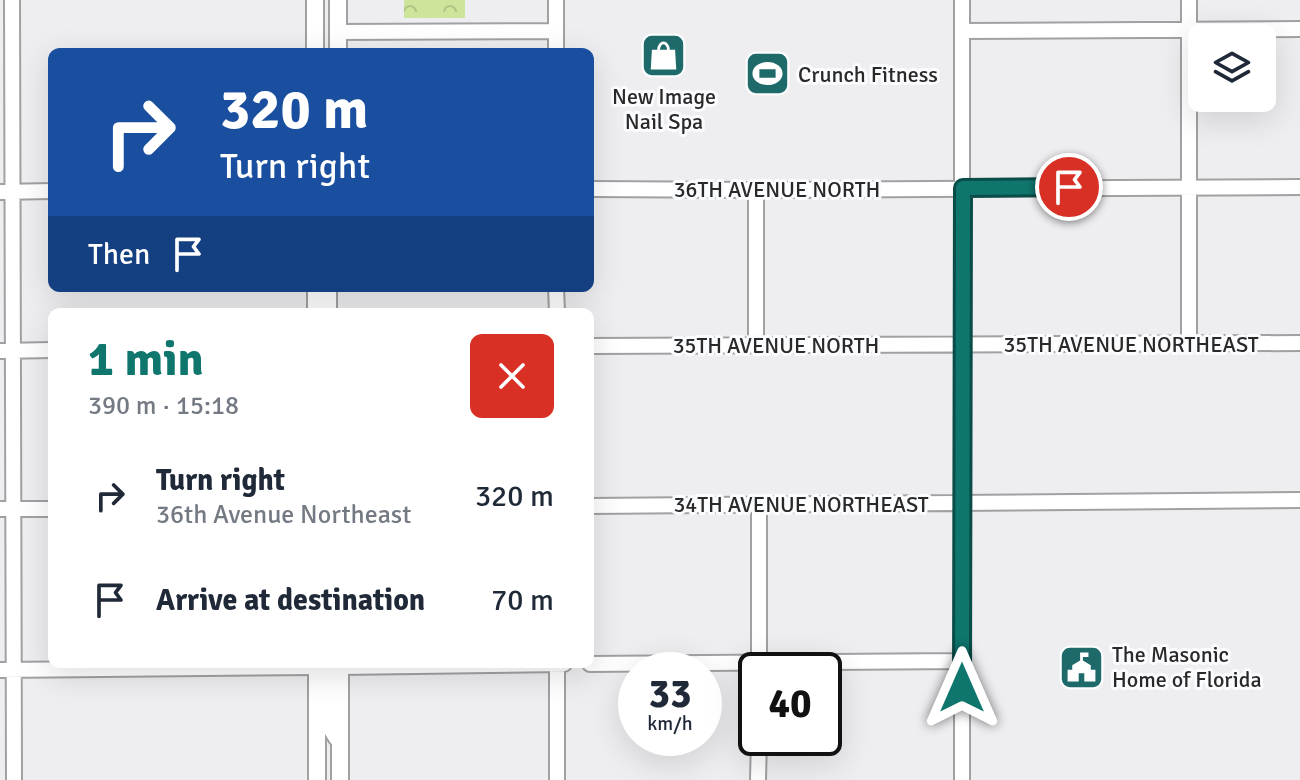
<!DOCTYPE html>
<html lang="en">
<head>
<meta charset="utf-8">
<style>
  :root { --surface:#fff; --page:#f2f2f3; --text:#1f2937; --muted:#747a83; --accent:#0f766e }
  body { margin:0; font-family:Signika,sans-serif; background:var(--page); color:var(--text); height:100vh; display:flex; flex-direction:column; font-size:30px; white-space:nowrap }
  * { box-sizing:border-box; margin:0 }
  p { font-size:26px; color:var(--muted) }
  .icon { flex:none; width:44px; height:44px; fill:none; stroke:currentColor; stroke-width:2; stroke-linecap:round; stroke-linejoin:round }
  .map { position:relative; flex:1; overflow:hidden }
  .sheet { position:absolute; left:48px; top:308px; width:546px; height:360px; display:flex; flex-direction:column; background:var(--surface); border-radius:12px; box-shadow:0 8px 32px #0002 }
  .sheet>* { flex:none }
  .banner { position:absolute; left:48px; top:48px; width:546px; height:244px; border-radius:12px; box-shadow:0 8px 32px #0002; background:#1a4fa0; color:#fff; overflow:hidden }
  .tools { position:absolute; left:1188px; top:24px; display:grid; gap:16px }
  .tools a { display:grid; place-items:center; width:88px; height:88px; border-radius:12px; background:var(--surface); box-shadow:0 8px 32px #0002; font-size:40px }
  .speed { position:absolute; left:618px; top:652px; display:flex; gap:16px; font-size:40px; font-weight:700; text-align:center }
  .speed>* { display:grid; place-content:center; width:104px; height:104px; border-radius:50%; background:var(--surface); box-shadow:0 8px 32px #0002; line-height:1 }
  .speed small { font-size:20px; font-weight:400 }
  .speed .limit { border:4px solid #111; border-radius:12px; background:#fff; color:#111 }
  .pin { position:absolute; display:grid; place-items:center; width:68px; height:68px; color:#fff; margin:-34px; border:4px solid #fff; border-radius:50%; box-shadow:0 2px 8px #0007 }
  .me { position:absolute; width:88px; margin:-44px; rotate:0deg; stroke-linejoin:round; filter:drop-shadow(0 0 6px #0008) }
  .turn { display:flex; align-items:center; gap:28px; height:168px; padding:0 40px; font-size:36px }
  .turn .icon { width:104px; height:104px; stroke-width:2.5 }
  .turn b { display:block; font-size:56px; line-height:68px }
  .then { display:flex; align-items:center; height:76px; padding:0 40px; background:#0003; gap:16px; font-size:30px }
  .round { display:grid; place-items:center; flex:none; width:84px; height:84px; border-radius:12px; background:var(--page) }
  .overview { display:flex; align-items:center; justify-content:space-between; height:136px; padding:0 40px }
  h1 { font-size:48px; font-weight:700; line-height:60px; color:var(--accent) }
  ul { padding:0; list-style:none }
  li { display:flex; align-items:center; gap:24px; height:104px; padding:0 40px }
  li div { flex:1 }
  li b { display:block; font-size:30px }
  li em { font-style:normal }
  .map>svg:first-child { display:block }
  .park { fill:url(#park-crowns) }
  .lines { fill:none; stroke-linecap:round; stroke-linejoin:round }
  .minor-casing { stroke:#a1a1a3; stroke-width:18 }
  .major-casing { stroke:#a1a1a3; stroke-width:20 }
  .minor { stroke:#fff; stroke-width:14 }
  .major { stroke:#fff; stroke-width:16 }
  .route-casing { stroke:#0a4d48; stroke-width:20 }
  .route { stroke:#0f766e; stroke-width:14 }
  .labels { text-anchor:middle; stroke-width:6; stroke-linejoin:round; paint-order:stroke }
  .poi-label { font-size:22px; fill:#29292a; stroke:#fbfcfe; text-anchor:start }
  .street-label { font-size:22px; fill:#29292a; stroke:#fbfcfe }
</style>
</head>
<body>
<div class="map">
<svg width="1300" height="780" viewBox="0 0 1300 780">
  <defs>
    <pattern id="park-crowns" width="20" height="18" patternUnits="userSpaceOnUse" patternTransform="scale(2)"><rect width="20" height="18" fill="#cde49b"/><path d="M2 6a3 3 0 1 1 6 0M12 15a3 3 0 1 1 6 0" fill="none" stroke="#b0c486"/></pattern>
  </defs>
  <rect width="100%" height="100%" fill="#eeeef1"/>
  <path class="park" d="M404,0H465V18H404Z"/>
  <g class="lines">
    <defs>
      <path id="minor" d="M12,0L14,780
        M556,0V52
        M962,0V780
        M962,31L1300,29
        M338,32L556,31
        M590,189L756,190L1300,187
        M0,192L52,191
        M556,288L557,312
        M1189,343V0
        M590,346L1300,343
        M756,346V190
        M0,351L52,350
        M590,506L1300,500
        M0,509H52
        M557,664V780
        M590,664L962,661
        M340,667L564,664
        M0,670L317,667
        M759,670V505
        M758,780L759,738"/>
      <path id="major" d="M315,0V52
        M338,0V52
        M316,288V312
        M328,288V312
        M317,664V780
        M340,664V780
        M317,667L324,670L328,676L329,725L337,738"/>
    </defs>
    <use href="#minor" class="minor-casing"/>
    <use href="#major" class="major-casing"/>
    <use href="#minor" class="minor"/>
    <use href="#major" class="major"/>
  </g>
  <g class="lines">
    <defs>
      <path id="route" d="M962,688L963,188L1069,187"/>
    </defs>
    <use href="#route" class="route-casing"/>
    <use href="#route" class="route"/>
  </g>
  <defs>
    <symbol id="shop-square" viewBox="-11 -11 22 22"><rect x="-9" y="-9" width="18" height="18" rx="4" fill="#1e6a6b" stroke="#fbfcfe"/><path d="M-5-2.5h2.3a2.7 3.5 0 0 1 5.4 0H5L5.5 6h-11ZM-1.5-2.5h3a1.5 2.3 0 0 0-3 0Z" fill="#fff"/></symbol>
    <symbol id="stadium-square" viewBox="-11 -11 22 22"><rect x="-9" y="-9" width="18" height="18" rx="4" fill="#1e6a6b" stroke="#fbfcfe"/><path d="M0-5a6.5 5 0 1 0 0 10a6.5 5 0 1 0 0-10ZM-3.5-1.8h7v3.6h-7Z" fill="#fff"/></symbol>
    <symbol id="civic-square" viewBox="-11 -11 22 22"><rect x="-9" y="-9" width="18" height="18" rx="4" fill="#1e6a6b" stroke="#fbfcfe"/><path d="M-.6-6.5H3V-4.5H.6V-3L4-1V1h2V6H-6V1h2V-1L-.6-3ZM-1.2 2.5V6h2.4V2.5Z" fill="#fff"/></symbol>
  </defs>
  <g fill-rule="evenodd">
    <use href="#shop-square" x="638" y="30" width="51" height="51"/>
    <use href="#stadium-square" x="742" y="48" width="51" height="51"/>
    <use href="#civic-square" x="1056" y="642" width="51" height="51"/>
  </g>
  <g class="labels">
    <g class="poi-label">
      <text x="798" y="82">Crunch Fitness</text>
      <text x="664" y="104" text-anchor="middle">New Image<tspan x="664" dy="25">Nail Spa</tspan></text>
      <text x="1112" y="662">The Masonic<tspan x="1112" dy="25">Home of Florida</tspan></text>
    </g>
    <g class="street-label">
      <text x="777" y="197">36TH AVENUE NORTH</text>
      <text x="1131" y="352">35TH AVENUE NORTHEAST</text>
      <text x="776" y="353">35TH AVENUE NORTH</text>
      <text x="801" y="512">34TH AVENUE NORTHEAST</text>
    </g>
  </g>
</svg>
<div class="tools">
<a><svg class="icon" aria-label="layers" viewBox="0 0 24 24"><path d="M12 4l9 5-9 5-9-5zM3 14l9 5 9-5"/></svg></a>
</div>
<div class="speed"><div>33<small>km/h</small></div><div class="limit">40</div></div>
<div class="pin" style="left:1069px;top:187px;background:#d93025"><svg class="icon" aria-label="arrive" viewBox="0 0 24 24"><path d="M6 21V4h12l-3 4 3 4H6"/></svg></div>
<svg class="me" style="left:962px;top:688px" viewBox="-20 -20 40 40"><path d="M0-17L14 15 0 8-14 15z" fill="#0f766e" stroke="#fff" stroke-width="4"/></svg>
<div class="banner">
<div class="turn"><svg class="icon" aria-label="right" viewBox="0 0 24 24"><path d="M7 20v-9h11M14 6l5 5-5 5"/></svg><div><b>320 m</b>Turn right</div></div>
<div class="then">Then<svg class="icon" aria-label="arrive" viewBox="0 0 24 24"><path d="M6 21V4h12l-3 4 3 4H6"/></svg></div>
</div>
<section class="sheet">
<div class="overview"><div><h1>1 min</h1><p>390 m · 15:18</p></div><a class="round" style="background:#d93025;color:#fff"><svg class="icon" aria-label="close" viewBox="0 0 24 24"><path d="M6 6l12 12M18 6L6 18"/></svg></a></div>
<ul>
<li><svg class="icon" aria-label="right" viewBox="0 0 24 24"><path d="M7 20v-9h11M14 6l5 5-5 5"/></svg><div><b>Turn right</b><p>36th Avenue Northeast</p></div><em>320 m</em></li>
<li><svg class="icon" aria-label="arrive" viewBox="0 0 24 24"><path d="M6 21V4h12l-3 4 3 4H6"/></svg><div><b>Arrive at destination</b></div><em>70 m</em></li>
</ul>
</section>
</div>
</body>
</html>
